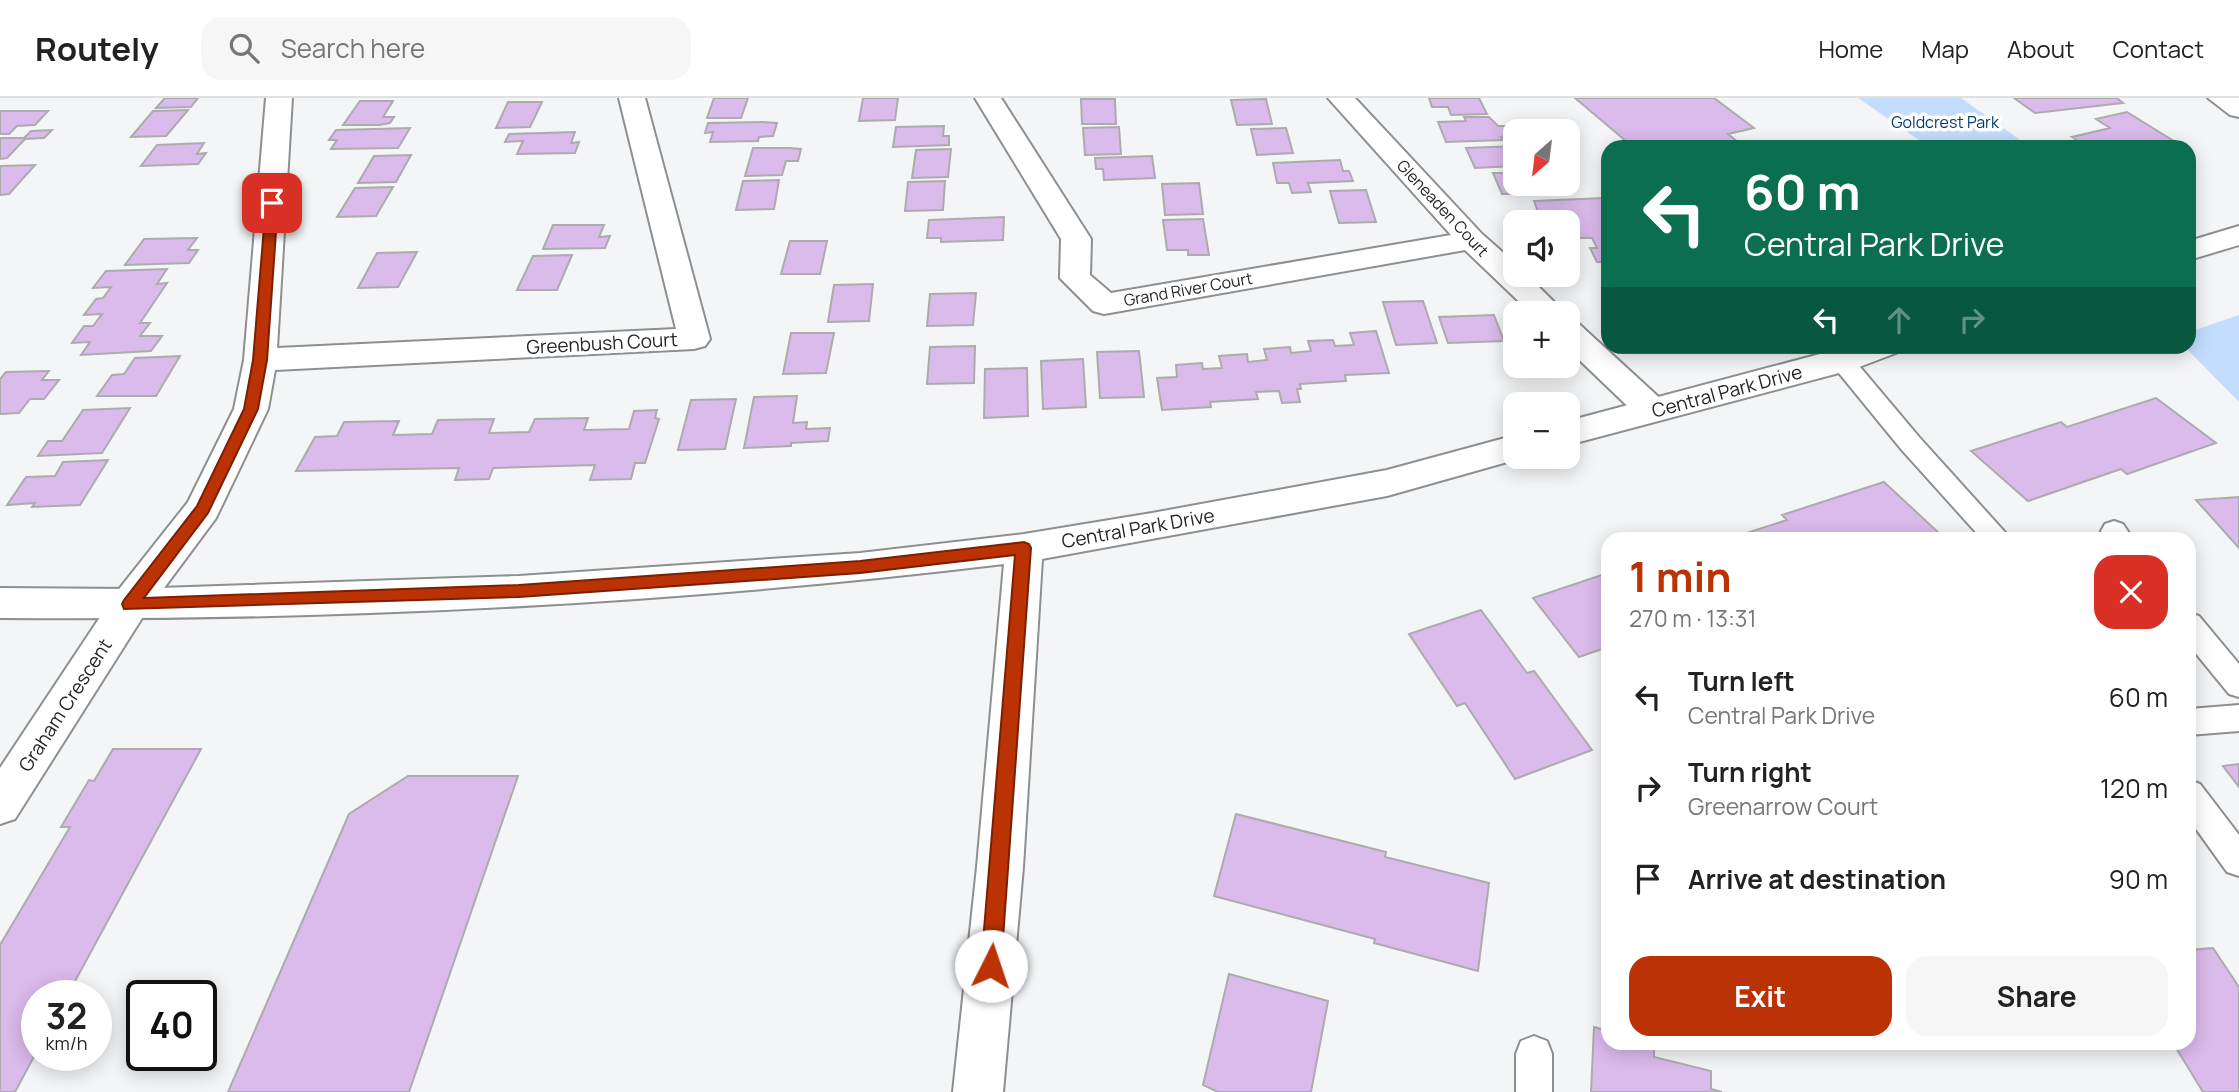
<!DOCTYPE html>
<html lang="en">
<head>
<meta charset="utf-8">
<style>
  :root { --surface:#fff; --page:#f6f6f6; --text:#222; --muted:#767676; --line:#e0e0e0; --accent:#bb3204 }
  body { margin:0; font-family:Manrope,sans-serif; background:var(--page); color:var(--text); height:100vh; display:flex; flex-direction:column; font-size:26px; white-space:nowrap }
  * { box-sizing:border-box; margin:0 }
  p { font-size:23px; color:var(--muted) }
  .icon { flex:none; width:38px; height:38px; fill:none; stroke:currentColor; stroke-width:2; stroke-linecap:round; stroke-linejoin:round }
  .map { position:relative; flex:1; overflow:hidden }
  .details { position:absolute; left:1601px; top:434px; width:595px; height:518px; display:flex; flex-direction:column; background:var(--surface); border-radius:21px; box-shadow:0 4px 18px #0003 }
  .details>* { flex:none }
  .banner { position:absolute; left:1601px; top:42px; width:595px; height:214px; border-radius:21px; box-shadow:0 4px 18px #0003; background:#0b6e4f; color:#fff; overflow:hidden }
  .needle { width:46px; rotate:208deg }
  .controls { position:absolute; left:1503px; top:21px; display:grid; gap:14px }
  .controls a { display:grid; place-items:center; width:77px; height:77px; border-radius:14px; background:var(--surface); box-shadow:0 4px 18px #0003; font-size:35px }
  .speed { position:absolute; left:21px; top:882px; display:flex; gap:14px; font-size:35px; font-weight:700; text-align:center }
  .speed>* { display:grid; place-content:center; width:91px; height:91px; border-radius:50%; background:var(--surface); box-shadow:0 4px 18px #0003; line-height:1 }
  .speed small { font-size:18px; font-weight:400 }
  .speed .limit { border:4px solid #111; border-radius:10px; background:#fff; color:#111 }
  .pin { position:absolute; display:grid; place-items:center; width:60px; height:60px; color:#fff; margin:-30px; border-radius:14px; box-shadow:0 4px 10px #0006 }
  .me { position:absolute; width:77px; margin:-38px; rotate:4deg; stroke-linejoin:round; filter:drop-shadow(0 0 5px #0008) }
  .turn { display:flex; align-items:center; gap:24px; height:147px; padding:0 28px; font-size:32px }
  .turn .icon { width:91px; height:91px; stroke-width:2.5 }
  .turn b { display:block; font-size:49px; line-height:60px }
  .lanes { display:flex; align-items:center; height:66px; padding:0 28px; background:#0003; justify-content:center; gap:35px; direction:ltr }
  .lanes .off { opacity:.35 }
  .round { display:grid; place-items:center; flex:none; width:74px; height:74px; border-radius:21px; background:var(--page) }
  .summary { display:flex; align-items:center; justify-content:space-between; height:119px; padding:0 28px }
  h1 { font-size:42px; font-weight:700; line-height:52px; color:var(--accent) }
  .primary-button { display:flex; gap:14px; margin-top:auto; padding:14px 28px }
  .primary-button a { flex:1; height:80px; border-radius:21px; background:var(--accent); color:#fff; font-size:28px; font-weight:700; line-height:80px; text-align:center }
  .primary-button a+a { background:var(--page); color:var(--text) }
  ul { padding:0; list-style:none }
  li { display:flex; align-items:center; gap:21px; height:91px; padding:0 28px }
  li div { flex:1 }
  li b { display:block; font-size:26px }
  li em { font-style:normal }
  header { display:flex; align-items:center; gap:42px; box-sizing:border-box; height:98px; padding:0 35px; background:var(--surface); border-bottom:2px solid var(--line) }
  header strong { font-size:33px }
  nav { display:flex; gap:38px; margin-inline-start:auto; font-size:24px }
  .search { width:490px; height:63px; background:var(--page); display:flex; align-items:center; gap:18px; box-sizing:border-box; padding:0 24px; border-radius:21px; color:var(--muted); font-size:26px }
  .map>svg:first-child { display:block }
  .green { fill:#c4ddfd }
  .building { fill:#dbbaec; stroke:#acabad; stroke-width:2 }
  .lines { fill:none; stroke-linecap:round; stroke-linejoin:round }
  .lane-casing { stroke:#8d8f91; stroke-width:4 }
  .street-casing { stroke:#8d8f91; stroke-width:4 }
  .secondary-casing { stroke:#8d8f91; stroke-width:4 }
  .lane { fill:#fff; fill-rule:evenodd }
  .street { fill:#fff; fill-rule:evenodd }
  .secondary { fill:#fff; fill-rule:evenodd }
  .route { fill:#bb3204; stroke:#7a2003; stroke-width:2 }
  .labels { text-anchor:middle; stroke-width:7; stroke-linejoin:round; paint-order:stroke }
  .far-park-label { font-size:16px; fill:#043b71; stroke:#fff }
  .far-street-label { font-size:16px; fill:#242526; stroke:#fff }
  .street-label { font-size:19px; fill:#242526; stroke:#fff }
</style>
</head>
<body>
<header>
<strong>Routely</strong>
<div class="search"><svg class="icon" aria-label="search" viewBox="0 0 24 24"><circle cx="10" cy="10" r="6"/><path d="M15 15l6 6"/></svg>Search here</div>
<nav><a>Home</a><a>Map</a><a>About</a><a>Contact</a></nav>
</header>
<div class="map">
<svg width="2239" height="994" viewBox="0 0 2239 994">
  <rect width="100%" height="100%" fill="#f3f5f7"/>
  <path class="green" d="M1858,0H1961L2030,49H1929Z
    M2239,217V304L2185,249L2189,248V234Z"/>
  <path class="building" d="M165,0H198L191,9L156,10Z
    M714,0H748L741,20H707Z
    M863,0H898L895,22L859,23Z
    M1429,0H1479L1487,16L1451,17L1448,9H1432Z
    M1575,0H1714L1754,30L1728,36L1744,49H1633Z
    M2014,0H2117L2123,5L2035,15Z
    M1081,1H1115L1116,26H1082Z
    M1266,1L1272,26L1237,27L1231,2Z
    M360,3H393L383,19H394L390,25L379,27H343Z
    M508,4H542L530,29L496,30Z
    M188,12L166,38L131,39L153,13Z
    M0,13H48L35,27L17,28L9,36H0Z
    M2127,14L2177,45L2159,49H2088L2072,39L2110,30L2096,21Z
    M1464,19H1489L1498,28H1515L1518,33H1516V38L1501,39L1503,42L1446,44L1438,24L1466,23Z
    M763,24L777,25L773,38L759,39L758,43L710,44L713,34L705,35L708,25Z
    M944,28L943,38H949V47L893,49L896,29Z
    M1119,29L1121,56L1085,57L1083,30Z
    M410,30L398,50L331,51L337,42H329L336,32Z
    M1286,30L1293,55L1257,57L1251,31Z
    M52,32L44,40L25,41L7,60L0,61V40H24L31,33Z
    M575,34L571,45L579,44L575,55L517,56L523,43L505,44L509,36Z
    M204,45L197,56L206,55L198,66L141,68L157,47Z
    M1516,48V68L1475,70L1466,50Z
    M753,50H790L801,51L798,63H786L782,77L745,78Z
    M951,51L948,79L912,80L916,52Z
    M411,57L396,84L358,85L374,58Z
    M1152,58L1155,80L1104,82L1103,71H1096L1095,60Z
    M1340,62L1343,73H1349L1353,83L1308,85L1311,94L1292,95L1289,85H1277L1273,65Z
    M35,67L9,96L0,97V68Z
    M1493,75H1516V86H1557L1561,95L1502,96Z
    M779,82L774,111L736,112L743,83Z
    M945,83L943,112L905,113L908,84Z
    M1199,85L1203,116L1165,117L1162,86Z
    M393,89L376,118L337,119L355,90Z
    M1366,92L1376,124L1339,125L1330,93Z
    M1604,100L1608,109V164H1597L1590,150H1597L1592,140H1576L1570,126H1577L1573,116L1539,117L1534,103Z
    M1004,119L1003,142L941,144V140H927L929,122Z
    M1203,121L1209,157H1188V152H1167L1163,122Z
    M553,127H604L599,139L610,138L605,150L543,151Z
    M197,140L188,152H198L189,165L125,167L144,141Z
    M790,143H827L820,176H781Z
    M417,154L398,189L358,190L377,155Z
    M572,157L557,192H517L533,158Z
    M167,171L157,186L167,185L140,225H150L140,238H162L151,253L81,257L90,244L72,245L84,228H93L102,216L84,217L96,201L103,200L111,189L93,190L106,173Z
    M873,186L869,223L828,224L834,187Z
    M976,195L973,227L927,228L930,196Z
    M1423,203L1437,245L1396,247L1383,204Z
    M1494,217L1504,243L1448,245L1439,219Z
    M1376,233L1389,275L1345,277L1346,283L1300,286L1301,291H1297L1300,304L1282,305L1279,293L1256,294L1258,301L1210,304L1211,309L1162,312L1157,280L1177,279L1176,267L1202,265L1203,271L1222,270L1219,258L1247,256L1248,264L1267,262L1264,251L1290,249L1291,255L1311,253L1308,243L1333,242L1335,248L1354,247L1350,235Z
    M791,235H834L826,275L783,276Z
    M975,248L974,285L927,286L930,249Z
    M1139,253L1144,299L1100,300L1097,254Z
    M180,258L156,298H97L112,277L124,276L135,260Z
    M1083,261L1086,309L1043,311L1041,263Z
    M1027,270L1028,318L984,320L985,271Z
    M49,273L42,282H59L44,301H30L19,315L0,316V281L6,274Z
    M797,298L793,325L807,324L806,331L830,330L828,343L791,345V348L744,350L754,299Z
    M2156,300L2216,345L2127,376L2121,371L2028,403L1971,353L2061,324L2067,329Z
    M736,301L725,351L678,352L691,302Z
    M130,310L102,355L38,358L48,343H62L83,312Z
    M657,312L655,320L659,321L645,365H635L631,381L590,382L595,367L493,370L489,381L455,382L459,370L296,373L315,339L337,338L344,324L399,323L393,337L432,336L438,322L494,321L489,335L529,334L535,321L588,320L584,332L629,331L634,313Z
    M108,362L80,407L32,409L35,405L7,407L26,379L55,378L63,364Z
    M1884,384L1940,436L1925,441H1728L1787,422L1782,417Z
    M2239,399V450L2196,402Z
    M1608,475V549L1579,559L1533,500Z
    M1481,512L1527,575L1534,573L1592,652L1515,681L1465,605L1457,608L1409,536Z
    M113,651H201L67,898H37V953L15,994H0V847L70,729H61L89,682L94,683Z
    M2239,666V689L2223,668Z
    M408,678H518L409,994H228L349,716Z
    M1236,716L1386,754L1385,759L1489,785L1478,873L1374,845L1375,841L1214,798Z
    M2213,850L2239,889V994H2203L2173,945H2189V852Z
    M1229,876L1328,903L1311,994H1218L1203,987Z
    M1594,929L1608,933V945H1654V959L1711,973V991L1722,994H1591Z"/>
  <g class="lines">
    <defs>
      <path id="lane" d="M1842,255L1850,257L1919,339L2011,441H1982L1901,351L1834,269L1830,263L1834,257Z
        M2114,423L2123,426L2133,441H2105L2101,433L2105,426Z
        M2189,515L2199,518L2239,566V599L2229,596L2189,547Z
        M2239,607V633L2189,637V611Z
        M2189,682L2200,686L2239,737V778L2227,774L2189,721Z
        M1534,938L1547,943L1552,956V994H1516V956L1521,943Z"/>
      <path id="street" d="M266,0H292L277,250L676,231L619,0H645L710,241L705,248L694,251L275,272L268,311L216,420L144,517L15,721L0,726V670L116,495L188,404L234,311L244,262Z
        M975,0H1001L1091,141L1090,177L1111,195L1451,137L1328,0H1355L1482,136L1516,166V177H1527L1565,215H1531L1465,152L1104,216L1093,213L1060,180L1061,141Z
        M2208,0H2239V19L2230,17Z
        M1568,223L1579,226L1664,304L1669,312L1664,320L1652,324L1640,320L1568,251Z"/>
      <path id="secondary" d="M2239,128V147L2189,162V143Z
        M1850,248H1901L1896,255L1854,271L1568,347V323Z
        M1516,337V359H1525L1387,398L1042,461L1023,769L1003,994H953L977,769L1004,466C672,506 335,523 0,520V490L130,491L519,478L860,455L1024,436L1152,415L1387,372Z"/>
    </defs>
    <use href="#lane" class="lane-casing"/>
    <use href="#street" class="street-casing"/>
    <use href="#secondary" class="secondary-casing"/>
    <use href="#lane" class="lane"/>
    <use href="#street" class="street"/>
    <use href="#secondary" class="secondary"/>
  </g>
  <path class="route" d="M272,101L278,105L267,262L258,311L208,415L144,500L519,487L860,463L1024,444L1029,446L1031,450L1001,868L998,875L991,878L984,875L981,868L1015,457L860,475L519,499L124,511L122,506L124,502L197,408L244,311L253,262L266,105Z"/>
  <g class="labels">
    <g class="far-park-label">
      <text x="1945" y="30">Goldcrest Park</text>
    </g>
    <g class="far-street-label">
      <text transform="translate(1443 110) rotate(47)" y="6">Gleneaden Court</text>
      <text transform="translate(1188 191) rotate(-10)" y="6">Grand River Court</text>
    </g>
    <g class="street-label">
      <text transform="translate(602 245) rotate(-3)" y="7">Greenbush Court</text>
      <text transform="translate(1727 293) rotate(-15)" y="7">Central Park Drive</text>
      <text transform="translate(1138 430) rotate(-10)" y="7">Central Park Drive</text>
      <text transform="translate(65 607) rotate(-57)" y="7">Graham Crescent</text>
    </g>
  </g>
</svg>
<div class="controls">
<a><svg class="needle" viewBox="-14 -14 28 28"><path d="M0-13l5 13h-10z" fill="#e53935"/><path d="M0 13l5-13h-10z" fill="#767676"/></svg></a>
<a><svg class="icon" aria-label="sound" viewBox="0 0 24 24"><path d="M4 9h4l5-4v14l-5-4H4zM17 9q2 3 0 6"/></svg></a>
<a>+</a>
<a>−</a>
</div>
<div class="speed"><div>32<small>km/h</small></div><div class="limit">40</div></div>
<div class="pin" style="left:272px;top:105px;background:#d93025"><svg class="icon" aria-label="arrive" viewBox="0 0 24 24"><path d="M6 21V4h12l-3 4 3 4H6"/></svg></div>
<svg class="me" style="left:991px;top:868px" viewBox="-20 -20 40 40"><circle r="19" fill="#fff"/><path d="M0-13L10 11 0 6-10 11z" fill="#bb3204"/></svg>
<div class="banner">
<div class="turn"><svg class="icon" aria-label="left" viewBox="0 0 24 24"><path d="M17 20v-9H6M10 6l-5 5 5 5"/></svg><div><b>60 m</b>Central Park Drive</div></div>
<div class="lanes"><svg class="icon" aria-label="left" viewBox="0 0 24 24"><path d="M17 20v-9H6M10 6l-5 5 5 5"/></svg><svg class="icon off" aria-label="ahead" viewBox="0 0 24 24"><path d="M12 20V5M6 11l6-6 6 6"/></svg><svg class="icon off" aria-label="right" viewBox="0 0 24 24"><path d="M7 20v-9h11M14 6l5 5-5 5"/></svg></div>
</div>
<section class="details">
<div class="summary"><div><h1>1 min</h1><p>270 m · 13:31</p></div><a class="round" style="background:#d93025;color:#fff"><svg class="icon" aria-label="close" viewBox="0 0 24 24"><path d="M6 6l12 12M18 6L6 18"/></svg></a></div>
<ul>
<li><svg class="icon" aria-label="left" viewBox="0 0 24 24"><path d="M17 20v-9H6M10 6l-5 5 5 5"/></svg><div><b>Turn left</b><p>Central Park Drive</p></div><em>60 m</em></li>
<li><svg class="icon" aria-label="right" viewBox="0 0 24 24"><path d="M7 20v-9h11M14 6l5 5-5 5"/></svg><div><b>Turn right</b><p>Greenarrow Court</p></div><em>120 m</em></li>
<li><svg class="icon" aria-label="arrive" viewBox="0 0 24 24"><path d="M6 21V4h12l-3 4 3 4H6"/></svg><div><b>Arrive at destination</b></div><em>90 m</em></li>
</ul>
<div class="primary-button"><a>Exit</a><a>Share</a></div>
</section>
</div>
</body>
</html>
